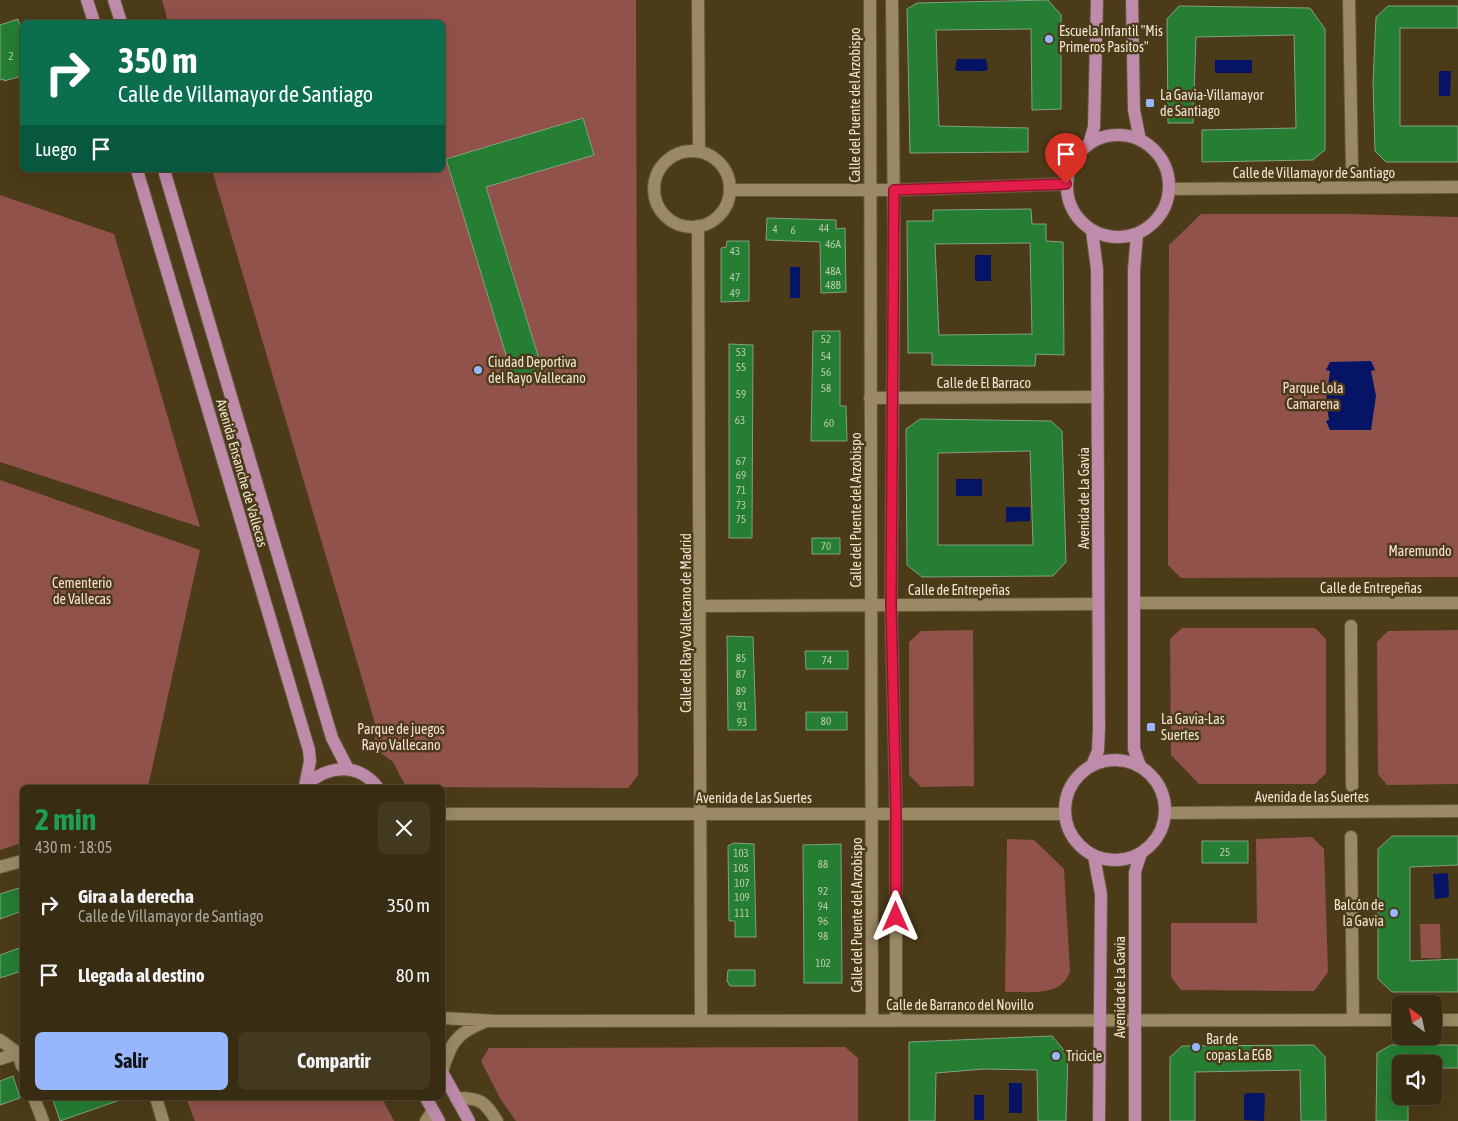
<!DOCTYPE html>
<html lang="es">
<head>
<meta charset="utf-8">
<style>
  :root { --surface:#382c12; --page:#433820; --text:#f1f3f6; --muted:#aba79f; --line:#524832; --accent:#96b6fd }
  body { margin:0; font-family:"Asap Condensed",sans-serif; background:var(--page); color:var(--text); height:100vh; display:flex; flex-direction:column; font-size:19px; white-space:nowrap }
  * { box-sizing:border-box; margin:0 }
  p { font-size:16px; color:var(--muted) }
  .icon { flex:none; width:28px; height:28px; fill:none; stroke:currentColor; stroke-width:2; stroke-linecap:round; stroke-linejoin:round }
  .map { position:relative; flex:1; overflow:hidden }
  .panel { position:absolute; left:20px; top:785px; width:425px; height:315px; display:flex; flex-direction:column; background:var(--surface); border-radius:8px; box-shadow:0 5px 20px #0002,0 0 0 1px var(--line) }
  .panel>* { flex:none }
  .banner { position:absolute; left:20px; top:20px; width:425px; height:152px; border-radius:8px; box-shadow:0 5px 20px #0002,0 0 0 1px var(--line); background:#0b6e4f; color:#fff; overflow:hidden }
  .needle { width:32px; rotate:327deg }
  .tools { position:absolute; left:1392px; top:995px; display:grid; gap:10px }
  .tools a { display:grid; place-items:center; width:50px; height:50px; border-radius:8px; background:var(--surface); box-shadow:0 5px 20px #0002,0 0 0 1px var(--line); font-size:25px }
  .pin { position:absolute; display:grid; place-items:center; width:42px; height:42px; color:#fff; margin:-51px -21px; border-radius:50% 50% 50% 0; rotate:-45deg; box-shadow:0 0 5px #0007 }
  .pin .icon { rotate:45deg }
  .me { position:absolute; width:55px; margin:-28px; rotate:0deg; stroke-linejoin:round; filter:drop-shadow(0 0 4px #0008) }
  .turn { display:flex; align-items:center; gap:18px; height:105px; padding:0 15px; font-size:22px }
  .turn .icon { width:65px; height:65px; stroke-width:2.5 }
  .turn b { display:block; font-size:35px; line-height:42px }
  .then { display:flex; align-items:center; height:48px; padding:0 15px; background:#0003; gap:10px; font-size:19px }
  .round { display:grid; place-items:center; flex:none; width:52px; height:52px; border-radius:8px; background:var(--page) }
  .summary { display:flex; align-items:center; justify-content:space-between; height:85px; padding:0 15px }
  h1 { font-size:30px; font-weight:700; line-height:38px; color:#1e9e55 }
  .button { display:flex; gap:10px; margin-top:auto; padding:10px 15px }
  .button a { flex:1; height:58px; border-radius:8px; background:var(--accent); color:#111; font-size:20px; font-weight:700; line-height:58px; text-align:center }
  .button a+a { background:var(--page); color:var(--text) }
  ul { padding:0; list-style:none }
  li { display:flex; align-items:center; gap:15px; height:70px; padding:0 15px }
  li div { flex:1 }
  li b { display:block; font-size:19px }
  li em { font-style:normal }
  .map>svg:first-child { display:block }
  .green { fill:#92524c }
  .water { fill:#051465 }
  .building { fill:#257e32; stroke:#82a183; fill-rule:evenodd }
  .lines { fill:none; stroke-linecap:round; stroke-linejoin:round }
  .street-casing { stroke:#65583b; stroke-width:14 }
  .secondary-casing { stroke:#65583b; stroke-width:14 }
  .primary-casing { stroke:#65583b; stroke-width:14 }
  .street { stroke:#9a8964; stroke-width:12 }
  .secondary { stroke:#9a8964; stroke-width:12 }
  .primary { stroke:#bf8bab; stroke-width:12 }
  .route-casing { stroke:#92132f; stroke-width:12 }
  .route { stroke:#e11d48; stroke-width:9 }
  .poi-dot { fill:#96b6fd; stroke:#4b3b18; stroke-width:2 }
  .labels { text-anchor:middle; stroke-width:5; stroke-linejoin:round; paint-order:stroke }
  .number-label { font-size:11px; fill:#bbcaa9 }
  .poi-label { font-size:14px; fill:#ede4d1; stroke:#4b3b18; text-anchor:start }
  .street-label { font-size:14px; fill:#ede4d1; stroke:#4b3b18 }
  .park-label { font-size:14px; fill:#fbdcd9; stroke:#4b3b18 }
</style>
</head>
<body>
<div class="map">
<svg width="1458" height="1121" viewBox="0 0 1458 1121">
  <rect width="100%" height="100%" fill="#4b3b18"/>
  <path class="green" d="M162,0H636L638,775L628,788L406,787L393,762L380,752L374,742L377,731L361,675L212,170H442V22H168Z
    M0,195L114,234L200,527L0,462Z
    M1201,214H1350L1458,217V577L1181,578L1168,565L1169,245Z
    M0,480L200,550L148,787L22,788V843L0,850Z
    M1182,628H1315L1326,639V773L1315,784H1199L1171,755L1170,639Z
    M973,630L974,786L921,787L909,775V642L921,631Z
    M1458,630V784L1387,785L1378,774L1377,642L1388,631Z
    M1312,837L1324,849L1328,972L1314,991L1181,990L1171,977V923H1257L1256,839Z
    M1007,839L1034,840L1064,869L1070,971C1062,998 1028,991 1005,992Z
    M1420,924H1440L1441,958H1421Z
    M845,1047L858,1058V1121H516L501,1100L481,1061L489,1048Z
    M186,1098H382L394,1121H195Z"/>
  <path class="water" d="M957,59H986L988,69L986,71H957L955,69Z
    M1215,60H1252V73H1215Z
    M1439,71H1451L1450,96H1439Z
    M975,255H991V281H975Z
    M790,267H800V298H790Z
    M1371,361L1375,370L1371,371L1376,396L1371,430H1330L1326,421L1329,420L1326,401L1330,371L1326,370L1330,362Z
    M956,479H982V496H956Z
    M1006,507H1030V521L1006,522Z
    M1448,873L1449,897L1435,899L1433,874Z
    M1009,1083H1022V1113H1009Z
    M1246,1093H1263L1265,1095L1264,1121L1244,1120V1095Z
    M974,1095H984V1120H974Z"/>
  <path class="building" d="M1048,0L1061,15V109L1032,110L1031,29L936,30L939,126L1028,128V152L910,153L907,9L917,3Z
    M1179,6L1310,8L1325,29V150L1313,160L1202,162V130L1296,128L1294,35L1196,37L1193,123H1168L1167,19Z
    M1388,6H1458V28H1400V126H1458V162H1386L1375,151L1373,82L1376,17Z
    M18,19L22,33V76L4,81V79L0,80V25Z
    M583,118L594,155L486,187L543,372L514,381L446,159Z
    M1031,209L1032,224H1046V241L1063,242L1064,355L1036,354L1035,366L932,365V353H908L907,221H933V210ZM1030,243L1032,334L939,335L935,244Z
    M767,218L836,220V229L845,228L846,292L821,293L820,242L766,240Z
    M727,241H749V301L721,302V248L726,247Z
    M813,331H840V406H846L847,441H811Z
    M729,344L753,345L752,538H729Z
    M920,419L1051,421L1062,431L1066,562L1053,576L922,577L907,565L906,429ZM1030,451L1033,545H938V453Z
    M812,538H840V554H812Z
    M727,636L753,637L756,730H728Z
    M805,651H848V669H806Z
    M806,712H847V730H806Z
    M1392,836H1458V865L1410,867V961L1458,959V992H1392L1378,979V849Z
    M1202,841H1248V863H1202Z
    M734,843L754,844L756,937H735V921H729L728,846Z
    M841,844L842,983H804L803,845Z
    M22,887V911L0,919V894Z
    M22,947V971L0,978V955Z
    M728,970H755V986H730L727,981Z
    M1052,1036L1068,1055L1066,1121H1038L1037,1070L984,1069L936,1073L935,1121H909V1042Z
    M1314,1045L1325,1057L1326,1121H1301L1300,1070L1195,1072V1121H1170V1057L1182,1046Z
    M1391,1045H1458V1068H1434V1064H1401V1096H1408V1121H1376L1377,1053Z
    M13,1076L20,1098L0,1105V1081Z
    M60,1098H122L123,1099L60,1121L53,1100Z"/>
  <g class="lines">
    <defs>
      <path id="street" d="M698,0L699,151
        M870,0L872,1020
        M892,0L894,234L891,605L896,813V1020
        M1349,0L1352,168
        M654 189a38 38 0 1 1 76 0a38 38 0 1 1-76 0Z
        M1169,189L1458,187
        M731,190H894L1066,184
        M698,226L701,1020
        M870,398L1098,397
        M1135,603H1458
        M700,606L1098,604
        M1351,626L1352,786
        M1351,837L1353,1020
        M0,867L22,861
        M442,1018L497,1021L1401,1020
        M1434,1020H1458
        M0,1040L18,1053L22,1066
        M0,1059L18,1053
        M442,1072C451,1043 455,1034 484,1022
        M34,1098L43,1121
        M156,1098L163,1121
        M456,1098C481,1098 484,1101 497,1121
        M426,1121L433,1111"/>
      <path id="secondary" d="M1166,813L1458,811
        M442,814H1065"/>
      <path id="primary" d="M87,0L94,22
        M114,0L121,22
        M1132,0L1134,110L1140,140
        M1067 186a51 51 0 1 1 102 0a51 51 0 1 1-102 0Z
        M1089,144L1094,127L1097,0
        M137,170L309,750L310,761L305,786
        M164,170L332,738L348,769
        M1092,231L1097,269L1099,728L1098,751L1092,765
        M1137,234L1134,270V749L1140,766
        M1065 810a50 50 0 1 1 100 0a50 50 0 1 1-100 0Z
        M305,786C327,765 358,762 378,788
        M1094,856L1101,894L1099,1121
        M442,1072L469,1121
        M426,1098L439,1121
        M1135,1121V872L1141,853"/>
    </defs>
    <use href="#street" class="street-casing"/>
    <use href="#secondary" class="secondary-casing"/>
    <use href="#primary" class="primary-casing"/>
    <use href="#street" class="street"/>
    <use href="#secondary" class="secondary"/>
    <use href="#primary" class="primary"/>
  </g>
  <g class="lines">
    <defs>
      <path id="route" d="M896,917V812L891,605L894,190L1066,184"/>
    </defs>
    <use href="#route" class="route-casing"/>
    <use href="#route" class="route"/>
  </g>
  <g class="poi-dot">
    <circle cx="1049" cy="39" r="5"/>
    <rect x="1145" y="98" width="10" height="10" rx="2.5"/>
    <circle cx="478" cy="370" r="5"/>
    <rect x="1146" y="722" width="10" height="10" rx="2.5"/>
    <circle cx="1394" cy="913" r="5"/>
    <circle cx="1196" cy="1047" r="5"/>
    <circle cx="1056" cy="1056" r="5"/>
  </g>
  <g class="labels">
    <g class="number-label">
      <text x="11" y="60">2</text>
      <text x="824" y="232">44</text>
      <text x="775" y="233">4</text>
      <text x="793" y="234">6</text>
      <text x="833" y="248">46A</text>
      <text x="735" y="255">43</text>
      <text x="833" y="275">48A</text>
      <text x="735" y="281">47</text>
      <text x="833" y="289">48B</text>
      <text x="735" y="297">49</text>
      <text x="826" y="343">52</text>
      <text x="741" y="356">53</text>
      <text x="826" y="360">54</text>
      <text x="741" y="371">55</text>
      <text x="826" y="376">56</text>
      <text x="826" y="392">58</text>
      <text x="741" y="398">59</text>
      <text x="740" y="424">63</text>
      <text x="829" y="427">60</text>
      <text x="741" y="465">67</text>
      <text x="741" y="479">69</text>
      <text x="741" y="494">71</text>
      <text x="741" y="509">73</text>
      <text x="741" y="523">75</text>
      <text x="826" y="550">70</text>
      <text x="741" y="662">85</text>
      <text x="827" y="664">74</text>
      <text x="741" y="678">87</text>
      <text x="741" y="695">89</text>
      <text x="742" y="710">91</text>
      <text x="826" y="725">80</text>
      <text x="742" y="726">93</text>
      <text x="1225" y="856">25</text>
      <text x="741" y="857">103</text>
      <text x="823" y="868">88</text>
      <text x="741" y="872">105</text>
      <text x="742" y="887">107</text>
      <text x="823" y="895">92</text>
      <text x="742" y="901">109</text>
      <text x="823" y="910">94</text>
      <text x="742" y="917">111</text>
      <text x="823" y="925">96</text>
      <text x="823" y="940">98</text>
      <text x="823" y="967">102</text>
    </g>
    <g class="poi-label">
      <text x="1059" y="36">Escuela Infantil "Mis<tspan x="1059" dy="16">Primeros Pasitos"</tspan></text>
      <text x="1160" y="100">La Gavia-Villamayor<tspan x="1160" dy="16">de Santiago</tspan></text>
      <text x="488" y="367">Ciudad Deportiva<tspan x="488" dy="16">del Rayo Vallecano</tspan></text>
      <text x="1161" y="724">La Gavia-Las<tspan x="1161" dy="16">Suertes</tspan></text>
      <text x="1384" y="910" text-anchor="end">Balcón de<tspan x="1384" dy="16">la Gavia</tspan></text>
      <text x="1206" y="1044">Bar de<tspan x="1206" dy="16">copas La EGB</tspan></text>
      <text x="1066" y="1061">Tricicle</text>
    </g>
    <g class="street-label">
      <text transform="translate(855 105) rotate(-90)" y="5">Calle del Puente del Arzobispo</text>
      <text x="1314" y="178">Calle de Villamayor de Santiago</text>
      <text x="984" y="388">Calle de El Barraco</text>
      <text transform="translate(242 473) rotate(74)" y="5">Avenida Ensanche de Vallecas</text>
      <text transform="translate(1084 498) rotate(-90)" y="5">Avenida de La Gavia</text>
      <text transform="translate(856 510) rotate(-90)" y="5">Calle del Puente del Arzobispo</text>
      <text x="1371" y="593">Calle de Entrepeñas</text>
      <text x="959" y="595">Calle de Entrepeñas</text>
      <text transform="translate(686 623) rotate(-90)" y="5">Calle del Rayo Vallecano de Madrid</text>
      <text x="1312" y="802">Avenida de las Suertes</text>
      <text x="754" y="803">Avenida de Las Suertes</text>
      <text transform="translate(857 915) rotate(-90)" y="5">Calle del Puente del Arzobispo</text>
      <text transform="translate(1120 987) rotate(-90)" y="5">Avenida de La Gavia</text>
      <text x="960" y="1010">Calle de Barranco del Novillo</text>
    </g>
    <g class="park-label">
      <text x="1313" y="393">Parque Lola<tspan x="1313" dy="16">Camarena</tspan></text>
      <text x="1420" y="556">Maremundo</text>
      <text x="82" y="588">Cementerio<tspan x="82" dy="16">de Vallecas</tspan></text>
      <text x="401" y="734">Parque de juegos<tspan x="401" dy="16">Rayo Vallecano</tspan></text>
    </g>
  </g>
</svg>
<div class="tools">
<a><svg class="needle" viewBox="-14 -14 28 28"><path d="M0-13l5 13h-10z" fill="#e53935"/><path d="M0 13l5-13h-10z" fill="#aba79f"/></svg></a>
<a><svg class="icon" aria-label="sound" viewBox="0 0 24 24"><path d="M4 9h4l5-4v14l-5-4H4zM17 9q2 3 0 6"/></svg></a>
</div>
<div class="pin" style="left:1066px;top:184px;background:#d93025"><svg class="icon" aria-label="arrive" viewBox="0 0 24 24"><path d="M6 21V4h12l-3 4 3 4H6"/></svg></div>
<svg class="me" style="left:896px;top:917px" viewBox="-20 -20 40 40"><path d="M0-17L14 15 0 8-14 15z" fill="#e11d48" stroke="#fff" stroke-width="4"/></svg>
<div class="banner">
<div class="turn"><svg class="icon" aria-label="right" viewBox="0 0 24 24"><path d="M7 20v-9h11M14 6l5 5-5 5"/></svg><div><b>350 m</b>Calle de Villamayor de Santiago</div></div>
<div class="then">Luego<svg class="icon" aria-label="arrive" viewBox="0 0 24 24"><path d="M6 21V4h12l-3 4 3 4H6"/></svg></div>
</div>
<section class="panel">
<div class="summary"><div><h1>2 min</h1><p>430 m · 18:05</p></div><a class="round"><svg class="icon" aria-label="close" viewBox="0 0 24 24"><path d="M6 6l12 12M18 6L6 18"/></svg></a></div>
<ul>
<li><svg class="icon" aria-label="right" viewBox="0 0 24 24"><path d="M7 20v-9h11M14 6l5 5-5 5"/></svg><div><b>Gira a la derecha</b><p>Calle de Villamayor de Santiago</p></div><em>350 m</em></li>
<li><svg class="icon" aria-label="arrive" viewBox="0 0 24 24"><path d="M6 21V4h12l-3 4 3 4H6"/></svg><div><b>Llegada al destino</b></div><em>80 m</em></li>
</ul>
<div class="button"><a>Salir</a><a>Compartir</a></div>
</section>
</div>
</body>
</html>
